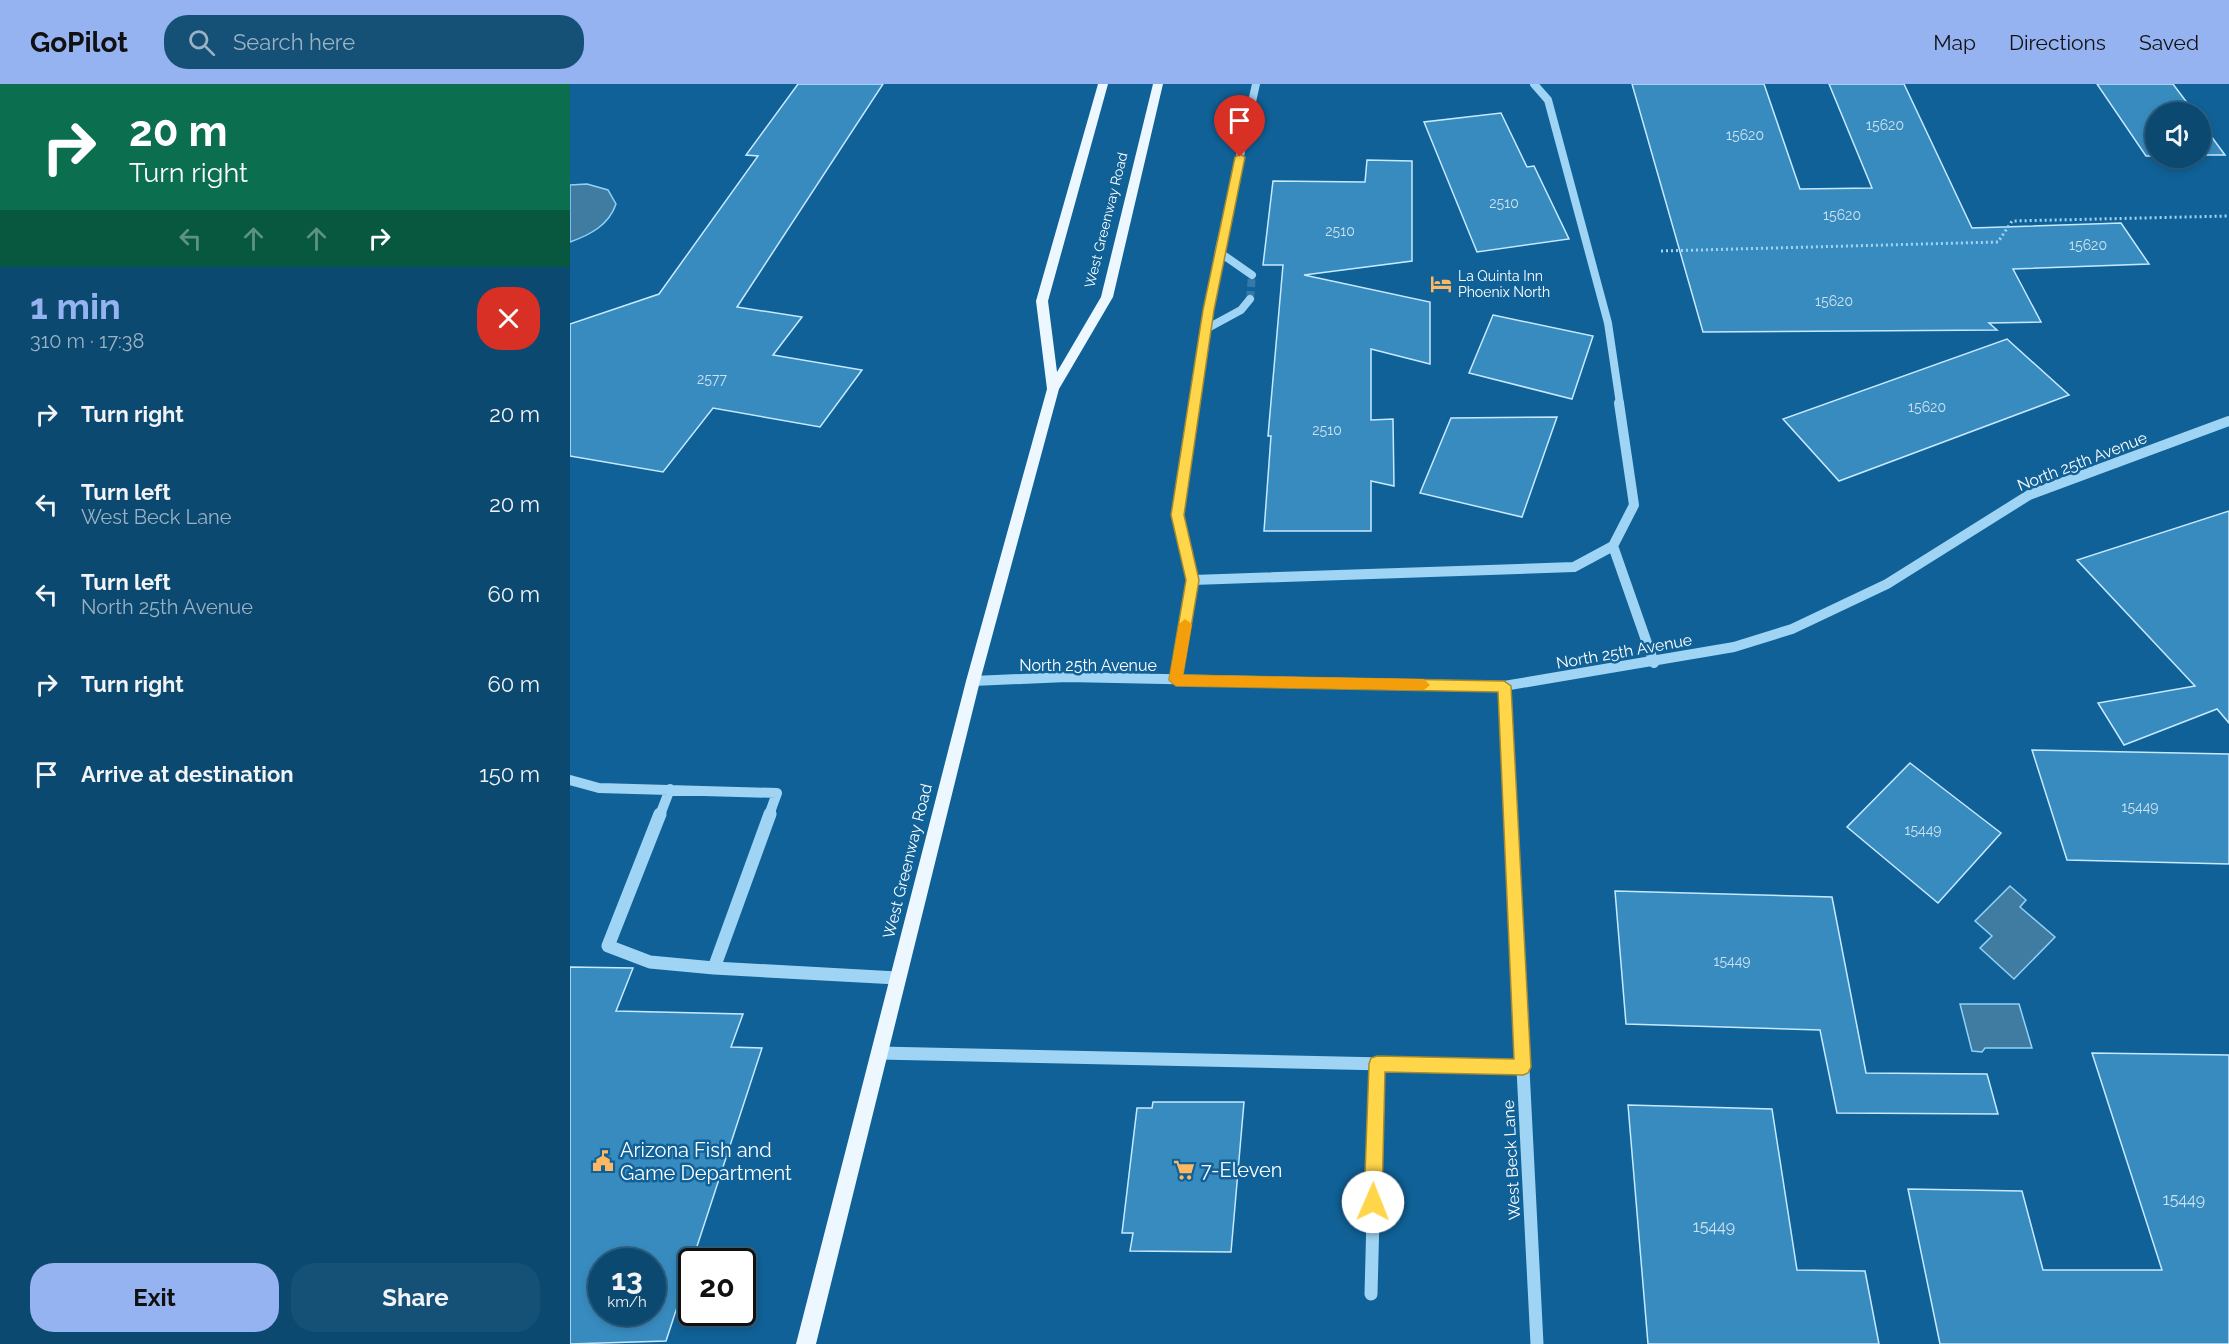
<!DOCTYPE html>
<html lang="en">
<head>
<meta charset="utf-8">
<style>
  :root { --surface:#0c4971; --page:#155076; --text:#f1f3f6; --muted:#9ab2c3; --line:#2c6184; --accent:#95b2f1 }
  body { margin:0; font-family:Raleway,sans-serif; background:var(--page); color:var(--text); height:100vh; display:flex; flex-direction:column; font-size:22px; white-space:nowrap }
  * { box-sizing:border-box; margin:0 }
  p { font-size:20px; color:var(--muted) }
  .icon { flex:none; width:33px; height:33px; fill:none; stroke:currentColor; stroke-width:2; stroke-linecap:round; stroke-linejoin:round }
  .map { position:relative; flex:1; overflow:hidden }
  .panel { display:flex; flex-direction:column; background:var(--surface); width:570px }
  .panel>* { flex:none }
  .guide { background:#0b6e4f; color:#fff; overflow:hidden }
  .buttons { position:absolute; left:1575px; top:18px; display:grid; gap:12px }
  .buttons a { display:grid; place-items:center; width:66px; height:66px; border-radius:50%; background:var(--surface); box-shadow:0 3px 9px #0003,0 0 0 2px var(--line); font-size:30px }
  .speed { position:absolute; left:18px; top:1164px; display:flex; gap:12px; font-size:30px; font-weight:700; text-align:center }
  .speed>* { display:grid; place-content:center; width:78px; height:78px; border-radius:50%; background:var(--surface); box-shadow:0 3px 9px #0003,0 0 0 2px var(--line); line-height:1 }
  .speed small { font-size:15px; font-weight:400 }
  .speed .limit { border:3px solid #111; border-radius:9px; background:#fff; color:#111 }
  .pin { position:absolute; display:grid; place-items:center; width:51px; height:51px; color:#fff; margin:-62px -26px; border-radius:50% 50% 50% 0; rotate:-45deg; box-shadow:0 0 6px #0007 }
  .pin .icon { rotate:45deg }
  .me { position:absolute; width:66px; margin:-33px; rotate:1deg; stroke-linejoin:round; filter:drop-shadow(0 0 4px #0008) }
  .turn { display:flex; align-items:center; gap:21px; height:126px; padding:0 30px; font-size:27px }
  .turn .icon { width:78px; height:78px; stroke-width:2.5 }
  .turn b { display:block; font-size:42px; line-height:51px }
  .lanes { display:flex; align-items:center; height:57px; padding:0 30px; background:#0003; justify-content:center; gap:30px; direction:ltr }
  .lanes .off { opacity:.35 }
  .round { display:grid; place-items:center; flex:none; width:63px; height:63px; border-radius:24px; background:var(--page) }
  .overview { display:flex; align-items:center; justify-content:space-between; height:102px; padding:0 30px }
  h1 { font-size:36px; font-weight:700; line-height:45px; color:var(--accent) }
  .action { display:flex; gap:12px; margin-top:auto; padding:12px 30px }
  .action a { flex:1; height:69px; border-radius:24px; background:var(--accent); color:#111; font-size:24px; font-weight:700; line-height:69px; text-align:center }
  .action a+a { background:var(--page); color:var(--text) }
  ul { padding:0; list-style:none }
  li { display:flex; align-items:center; gap:18px; height:90px; padding:0 30px }
  li div { flex:1 }
  li b { display:block; font-size:22px }
  li em { font-style:normal }
  header { display:flex; align-items:center; gap:36px; box-sizing:border-box; height:84px; padding:0 30px; background:var(--accent); color:#111 }
  header strong { font-size:28px }
  nav { display:flex; gap:33px; margin-inline-start:auto; font-size:21px }
  .search { width:420px; height:54px; background:var(--page); display:flex; align-items:center; gap:15px; box-sizing:border-box; padding:0 21px; border-radius:24px; color:var(--muted); font-size:22px }
  main { display:flex; flex:1; min-height:0 }
  .map>svg:first-child { display:block }
  .water { fill:#407ba1; stroke:#91d2f8; stroke-width:1.5 }
  .building { fill:#388bbf; stroke:#c7e9fe; stroke-width:1.5; fill-rule:evenodd }
  .lines { fill:none; stroke-linecap:round; stroke-linejoin:round }
  .minor-tunnel { stroke:#3479a7; stroke-width:8; stroke-dasharray:8 4; stroke-linecap:butt }
  .path { stroke:#9fd4f4; stroke-width:3; stroke-dasharray:2 3; stroke-linecap:butt }
  .minor-far2 { stroke:#9fd4f4; stroke-width:8 }
  .minor-far1 { stroke:#9fd4f4; stroke-width:10 }
  .minor { stroke:#9fd4f4; stroke-width:13 }
  .major { fill:#ecf7ff; fill-rule:evenodd }
  .route { fill:#ffd54a; stroke:#a68a30; stroke-width:1.5 }
  .slow { fill:#f59e0b }
  .labels { text-anchor:middle; stroke-width:5; stroke-linejoin:round; paint-order:stroke }
  .number-label { font-size:14px; fill:#cde2ef }
  .far-street-label { font-size:14px; fill:#fff; stroke:#106197 }
  .far-poi-label { font-size:14px; fill:#fff; stroke:#106197; text-anchor:start }
  .street-label { font-size:16px; fill:#fff; stroke:#106197 }
  .near-number-label { font-size:16px; fill:#cde2ef }
  .near-poi-label { font-size:20px; fill:#fff; stroke:#106197; text-anchor:start }
</style>
</head>
<body>
<header>
<strong>GoPilot</strong>
<div class="search"><svg class="icon" aria-label="search" viewBox="0 0 24 24"><circle cx="10" cy="10" r="6"/><path d="M15 15l6 6"/></svg>Search here</div>
<nav><a>Map</a><a>Directions</a><a>Saved</a></nav>
</header>
<main>
<section class="panel">
<div class="guide">
<div class="turn"><svg class="icon" aria-label="right" viewBox="0 0 24 24"><path d="M7 20v-9h11M14 6l5 5-5 5"/></svg><div><b>20 m</b>Turn right</div></div>
<div class="lanes"><svg class="icon off" aria-label="left" viewBox="0 0 24 24"><path d="M17 20v-9H6M10 6l-5 5 5 5"/></svg><svg class="icon off" aria-label="ahead" viewBox="0 0 24 24"><path d="M12 20V5M6 11l6-6 6 6"/></svg><svg class="icon off" aria-label="ahead" viewBox="0 0 24 24"><path d="M12 20V5M6 11l6-6 6 6"/></svg><svg class="icon" aria-label="right" viewBox="0 0 24 24"><path d="M7 20v-9h11M14 6l5 5-5 5"/></svg></div>
</div>
<div class="overview"><div><h1>1 min</h1><p>310 m · 17:38</p></div><a class="round" style="background:#d93025;color:#fff"><svg class="icon" aria-label="close" viewBox="0 0 24 24"><path d="M6 6l12 12M18 6L6 18"/></svg></a></div>
<ul>
<li><svg class="icon" aria-label="right" viewBox="0 0 24 24"><path d="M7 20v-9h11M14 6l5 5-5 5"/></svg><div><b>Turn right</b></div><em>20 m</em></li>
<li><svg class="icon" aria-label="left" viewBox="0 0 24 24"><path d="M17 20v-9H6M10 6l-5 5 5 5"/></svg><div><b>Turn left</b><p>West Beck Lane</p></div><em>20 m</em></li>
<li><svg class="icon" aria-label="left" viewBox="0 0 24 24"><path d="M17 20v-9H6M10 6l-5 5 5 5"/></svg><div><b>Turn left</b><p>North 25th Avenue</p></div><em>60 m</em></li>
<li><svg class="icon" aria-label="right" viewBox="0 0 24 24"><path d="M7 20v-9h11M14 6l5 5-5 5"/></svg><div><b>Turn right</b></div><em>60 m</em></li>
<li><svg class="icon" aria-label="arrive" viewBox="0 0 24 24"><path d="M6 21V4h12l-3 4 3 4H6"/></svg><div><b>Arrive at destination</b></div><em>150 m</em></li>
</ul>
<div class="action"><a>Exit</a><a>Share</a></div>
</section>
<div class="map">
<svg width="1659" height="1260" viewBox="0 0 1659 1260">
  <rect width="100%" height="100%" fill="#106197"/>
  <path class="water" d="M17,100L38,106L46,120C39,141 20,151 0,158V101Z
    M1440,802L1456,816L1450,823L1485,853L1444,895L1410,864L1422,852L1405,837Z
    M1390,920H1449L1462,964H1415L1412,968L1402,967Z"/>
  <path class="building" d="M228,0H313L167,223L232,233L203,271L292,286L250,343L143,324L93,388L0,372V240L89,210L188,72L176,71Z
    M1062,0H1194L1230,105L1302,104L1259,0H1334L1402,144L1551,139L1579,180L1443,185L1471,238L1419,239L1427,246L1133,248Z
    M1527,0H1603L1624,28H1586V72H1576Z
    M931,29L957,83L964,82L999,155L907,168L854,38Z
    M1630,37L1655,71H1630Z
    M797,76L842,77V177L734,191L860,218V280L801,265V336L823,335L824,402L801,397V447H694L701,352H698L713,181H693L703,97L795,98Z
    M923,231L1023,252L1002,315L899,289Z
    M1437,255L1499,311L1269,397L1213,335Z
    M987,333L952,433L850,409L881,334Z
    M1659,427V639L1647,625L1554,661L1528,619L1625,602L1507,476Z
    M1462,666L1659,670V780L1497,776Z
    M1340,679L1431,749L1368,819L1277,743Z
    M1045,807L1262,813L1296,989L1417,990L1428,1030L1267,1029L1250,946L1056,940Z
    M0,883L63,884L46,927L173,930L161,963L192,964L96,1257L0,1260ZM32,1178H82V1228H32Z
    M1522,969L1659,971V1260H1370L1338,1105L1452,1107L1473,1186H1592Z
    M583,1018H674L661,1168L560,1167L563,1149H552L567,1024H582Z
    M1058,1021L1202,1025L1227,1186L1295,1187L1309,1260H1078Z"/>
  <g class="lines">
    <path class="minor-tunnel" d="M680,215L682,191"/>
    <path class="path" d="M1091,167L1428,158L1442,137L1659,132"/>
    <path class="minor-far2" d="M964,0L978,16L1038,239L1050,320
      M649,168L682,191
      M636,245L671,226L680,215
      M625,320L649,166L686,0"/>
    <path class="minor-far1" d="M1043,462L1084,579
      M623,496L1004,483L1043,462L1064,421L1049,319
      M606,596L623,496L607,431L625,319
      M403,597L497,593L934,602L1164,563L1222,545L1317,500L1459,411L1659,337
      M934,602L940,731
      M0,696L29,704L207,709L199,731
      M90,731L100,705"/>
    <path class="minor" d="M90,730L38,862L80,878L144,884
      M200,730L144,884L327,894
      M940,730L967,1260
      M309,969L953,983
      M801,1210L807,980"/>
    <path class="major" d="M528,0H538L478,217L487,288L531,213L583,0H593L543,213L489,305L410,597L246,1260H226L396,597L477,305L466,217Z"/>
  </g>
  <path class="route" d="M670,70L675,73L644,226L614,431L629,496L613,591L934,597L941,602L961,983L958,989L953,991L815,988L812,1118L809,1124L803,1127L797,1124L794,1118L799,980L801,974L807,972L944,975L928,608L606,602L599,596L616,496L601,431L633,226L665,73Z"/>
  <path class="slow" d="M615,535L622,540L613,591L854,595L860,601L854,606L606,602L599,596L609,540Z"/>
  <defs>
    <symbol id="hotel-bare" viewBox="-9 -9 18 18"><path d="M-6-4.5h1.5V1H6V5H4.5V3h-9V5H-6ZM-4 0a1.8 1.8 0 1 1 3.6 0ZM.5 0V-2.5h3Q6-2.5 6 0Z" fill="#ffb862" stroke="#106197" stroke-width="2.5" paint-order="stroke"/></symbol>
    <symbol id="civic-bare" viewBox="-9 -9 18 18"><path d="M-.6-6.5H3V-4.5H.6V-3L4-1V1h2V6H-6V1h2V-1L-.6-3ZM-1.2 2.5V6h2.4V2.5Z" fill="#ffb862" stroke="#106197" stroke-width="2.5" paint-order="stroke"/></symbol>
    <symbol id="supermarket-bare" viewBox="-9 -9 18 18"><path d="M-6-5.5h2.5l.6 2H6L4.5 2H-2.5L-4.4-4H-6ZM-1.5 3.2a1.3 1.3 0 1 0 .1 0ZM3 3.2a1.3 1.3 0 1 0 .1 0Z" fill="#ffb862" stroke="#106197" stroke-width="2.5" paint-order="stroke"/></symbol>
  </defs>
  <g fill-rule="evenodd">
    <use href="#hotel-bare" x="856" y="185" width="30" height="30"/>
    <use href="#civic-bare" x="18" y="1062" width="30" height="30"/>
    <use href="#supermarket-bare" x="599" y="1071" width="30" height="30"/>
  </g>
  <g class="labels">
    <g class="number-label">
      <text x="1315" y="46">15620</text>
      <text x="1175" y="56">15620</text>
      <text x="934" y="124">2510</text>
      <text x="1272" y="136">15620</text>
      <text x="770" y="152">2510</text>
      <text x="1518" y="166">15620</text>
      <text x="1264" y="222">15620</text>
      <text x="142" y="300">2577</text>
      <text x="1357" y="328">15620</text>
      <text x="757" y="351">2510</text>
      <text x="1570" y="728">15449</text>
      <text x="1353" y="751">15449</text>
      <text x="1162" y="882">15449</text>
    </g>
    <g class="far-street-label">
      <text transform="translate(536 136) rotate(-76)" y="5">West Greenway Road</text>
    </g>
    <g class="far-poi-label">
      <text x="888" y="197">La Quinta Inn<tspan x="888" dy="16">Phoenix North</tspan></text>
    </g>
    <g class="street-label">
      <text transform="translate(1512 377) rotate(-21)" y="6">North 25th Avenue</text>
      <text transform="translate(1054 567) rotate(-10)" y="6">North 25th Avenue</text>
      <text x="518" y="587">North 25th Avenue</text>
      <text transform="translate(337 777) rotate(-76)" y="6">West Greenway Road</text>
      <text transform="translate(941 1076) rotate(-93)" y="6">West Beck Lane</text>
    </g>
    <g class="near-number-label">
      <text x="1614" y="1121">15449</text>
      <text x="1144" y="1148">15449</text>
    </g>
    <g class="near-poi-label">
      <text x="50" y="1073">Arizona Fish and<tspan x="50" dy="23">Game Department</tspan></text>
      <text x="631" y="1093">7-Eleven</text>
    </g>
  </g>
</svg>
<div class="buttons">
<a><svg class="icon" aria-label="sound" viewBox="0 0 24 24"><path d="M4 9h4l5-4v14l-5-4H4zM17 9q2 3 0 6"/></svg></a>
</div>
<div class="speed"><div>13<small>km/h</small></div><div class="limit">20</div></div>
<div class="pin" style="left:670px;top:73px;background:#d93025"><svg class="icon" aria-label="arrive" viewBox="0 0 24 24"><path d="M6 21V4h12l-3 4 3 4H6"/></svg></div>
<svg class="me" style="left:803px;top:1118px" viewBox="-20 -20 40 40"><circle r="19" fill="#fff"/><path d="M0-13L10 11 0 6-10 11z" fill="#ffd54a"/></svg>
</div>
</main>
</body>
</html>
